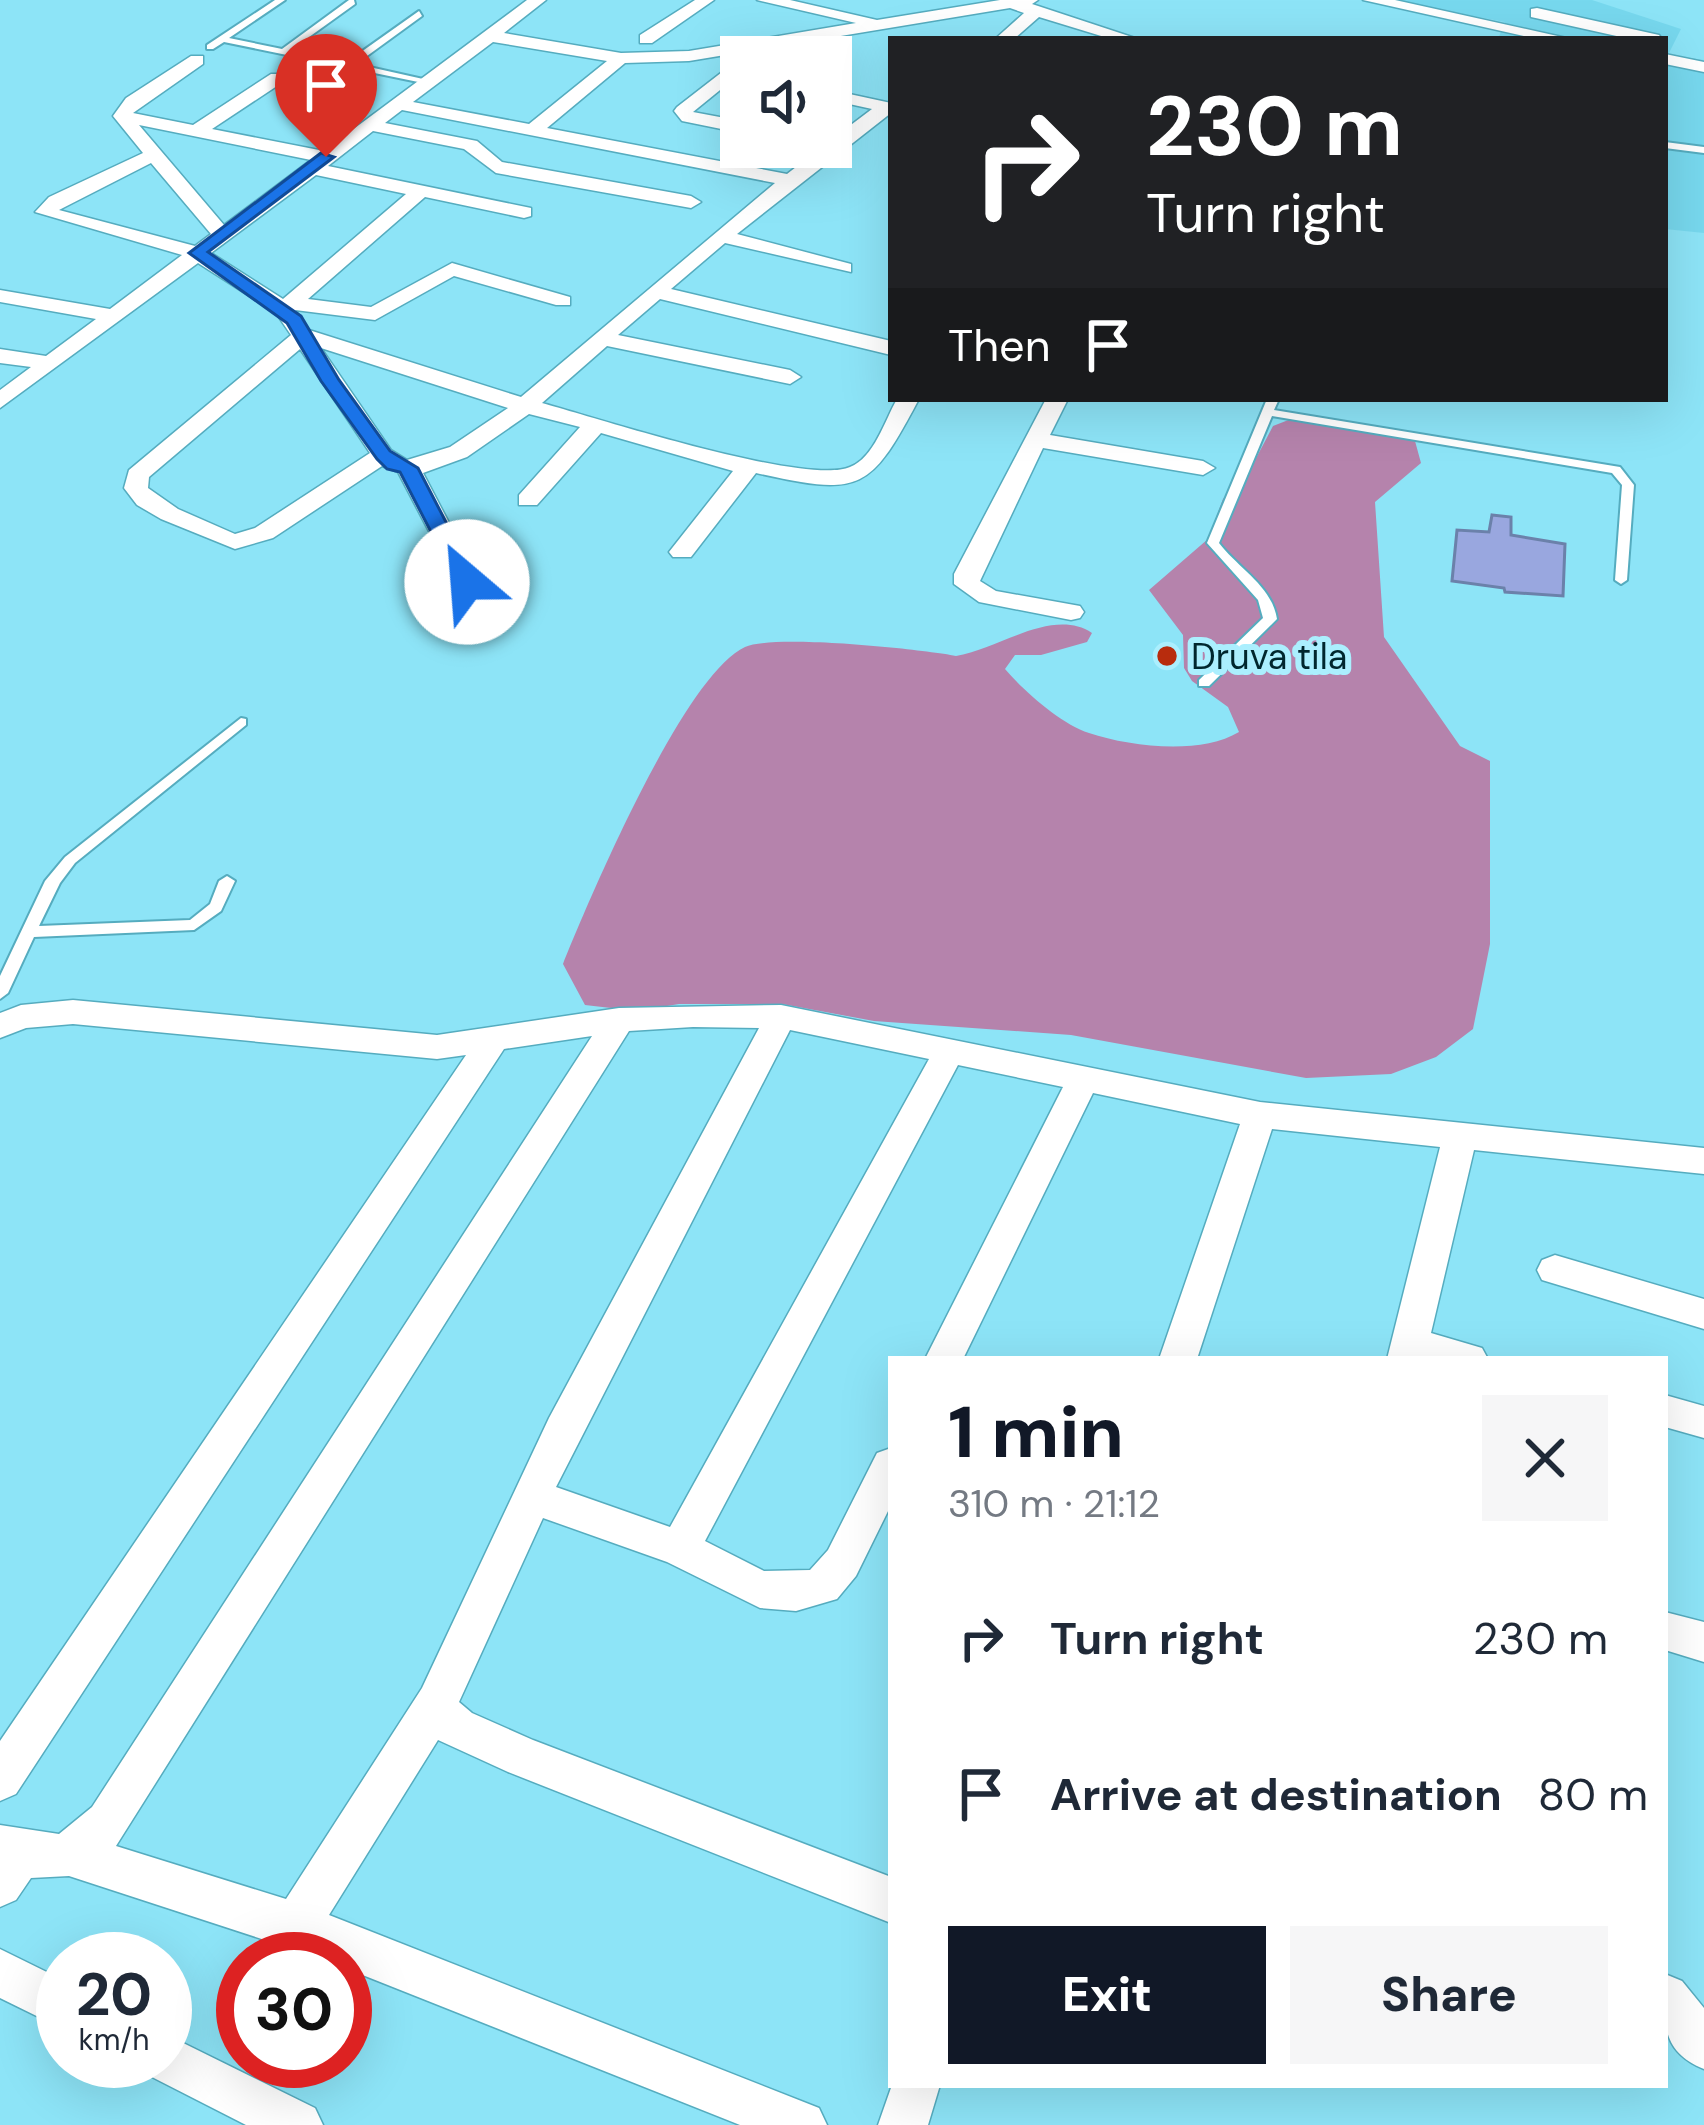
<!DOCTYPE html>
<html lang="en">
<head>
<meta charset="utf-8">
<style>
  :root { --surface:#fff; --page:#f6f6f7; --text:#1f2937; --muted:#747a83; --accent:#111827 }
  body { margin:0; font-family:"DM Sans",sans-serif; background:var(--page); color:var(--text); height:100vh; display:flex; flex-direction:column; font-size:45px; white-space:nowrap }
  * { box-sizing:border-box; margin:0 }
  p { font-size:39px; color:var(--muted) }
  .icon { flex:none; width:66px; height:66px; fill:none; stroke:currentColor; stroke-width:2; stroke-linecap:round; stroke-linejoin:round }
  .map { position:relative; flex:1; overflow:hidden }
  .panel { position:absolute; left:888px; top:1356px; width:780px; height:732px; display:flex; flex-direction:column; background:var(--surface); border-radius:0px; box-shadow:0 12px 48px #0002 }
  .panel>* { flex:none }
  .guide { position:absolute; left:888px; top:36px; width:780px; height:366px; border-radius:0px; box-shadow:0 12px 48px #0002; background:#202124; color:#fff; overflow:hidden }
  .controls { position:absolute; left:720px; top:36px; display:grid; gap:24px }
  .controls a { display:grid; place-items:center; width:132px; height:132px; border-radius:0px; background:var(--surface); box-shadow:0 12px 48px #0002; font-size:60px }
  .speed { position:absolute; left:36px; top:1932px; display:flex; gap:24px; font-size:60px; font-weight:700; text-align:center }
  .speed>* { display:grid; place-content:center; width:156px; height:156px; border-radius:50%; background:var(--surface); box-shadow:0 12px 48px #0002; line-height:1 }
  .speed small { font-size:30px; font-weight:400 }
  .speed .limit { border:18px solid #d22; background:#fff; color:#111 }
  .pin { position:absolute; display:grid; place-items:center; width:102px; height:102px; color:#fff; margin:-123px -51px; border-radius:50% 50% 50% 0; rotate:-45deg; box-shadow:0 0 12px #0007 }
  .pin .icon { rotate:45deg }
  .me { position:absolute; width:132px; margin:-66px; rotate:333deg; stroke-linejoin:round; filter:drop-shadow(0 0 9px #0008) }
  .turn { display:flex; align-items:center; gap:42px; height:252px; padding:0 60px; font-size:54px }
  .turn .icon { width:156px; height:156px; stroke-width:2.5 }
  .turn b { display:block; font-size:84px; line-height:102px }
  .then { display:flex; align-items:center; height:114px; padding:0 60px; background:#0003; gap:24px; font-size:45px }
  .round { display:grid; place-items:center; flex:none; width:126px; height:126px; border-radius:0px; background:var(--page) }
  .head { display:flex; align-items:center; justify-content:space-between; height:204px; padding:0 60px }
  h1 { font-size:72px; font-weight:800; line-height:90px; color:var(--accent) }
  .cta { display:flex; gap:24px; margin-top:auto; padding:24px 60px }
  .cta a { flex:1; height:138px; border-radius:0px; background:var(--accent); color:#fff; font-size:48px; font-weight:800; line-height:138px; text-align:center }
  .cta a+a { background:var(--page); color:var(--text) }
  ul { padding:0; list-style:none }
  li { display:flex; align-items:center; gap:36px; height:156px; padding:0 60px }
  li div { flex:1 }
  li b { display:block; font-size:45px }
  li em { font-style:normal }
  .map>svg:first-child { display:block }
  .built { fill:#77d8ee }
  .forest { fill:#b583ac }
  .water { fill:#99a7df; stroke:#6b81aa; stroke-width:3 }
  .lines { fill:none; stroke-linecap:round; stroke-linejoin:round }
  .lane-casing { stroke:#55acbf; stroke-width:4 }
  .street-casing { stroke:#55acbf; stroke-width:3 }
  .lane { fill:#fff; fill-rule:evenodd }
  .street { fill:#fff; fill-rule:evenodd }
  .route { fill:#1a73e8; stroke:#114b97; stroke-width:3 }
  .poi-dot { fill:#b82c0d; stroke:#abeffe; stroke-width:4.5 }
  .labels { text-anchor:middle; stroke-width:12; stroke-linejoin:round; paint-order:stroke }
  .poi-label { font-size:36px; fill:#00272e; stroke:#abeffe; text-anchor:start }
</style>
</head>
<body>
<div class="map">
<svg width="1704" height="2125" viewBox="0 0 1704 2125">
  <rect width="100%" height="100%" fill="#8de4f7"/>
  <path class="built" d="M1388,0H1592L1681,29L1668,55L1704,60V233L1665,229V39H1498L1505,22Z"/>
  <path class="forest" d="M1291,419L1415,441L1421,463L1375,502L1384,637L1460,746L1490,761V944L1473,1029L1436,1057L1391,1074L1306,1078L1071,1035L874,1021L782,1004H679L637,1011L585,1005L563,964C590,897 684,675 745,647C774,634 919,649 956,656C998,649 1053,607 1092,633L1087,642L1041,655H1015L1005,669C1024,691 1061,724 1089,733C1131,747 1201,755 1239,732L1228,707L1192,681L1184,668L1183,635L1149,590L1208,539L1223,499L1254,462L1273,426Z"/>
  <path class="water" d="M1492,515L1511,517V535L1565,544L1563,596L1505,592L1504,588L1452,581L1457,530L1489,532Z"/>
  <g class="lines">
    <defs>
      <path id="lane" d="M275,0H285L229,38L282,49L349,0H354L355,4L291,50L347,62L419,11L422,16L356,64L432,81L428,84L224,42L213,49H207V45Z
        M1665,142L1704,147V153L1665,148Z
        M1267,399H1279L1274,410L1620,467L1634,485L1627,580L1621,584L1615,580L1622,485L1612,473L1272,416L1219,543C1238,568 1272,586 1277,619L1209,686H1199V680L1263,618L1258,600L1207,543Z
        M241,718L246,719V725L75,863L60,883L39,926L190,920L210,904L219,881L227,876L235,881L221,911L194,930L34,937L8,993L0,999V976L45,881L65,857Z"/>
      <path id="street" d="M527,0H546L504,33L621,53L689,51L856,23L757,0H790L877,20L1000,0H1038L1032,4L1138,39H1111L1039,17L1014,39H995L1024,13L1010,8L689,61L625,63L547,128L787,174L822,147H831V140L872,109L831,100V90L891,103V113L737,234L851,264V272L725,243L671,289L891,341V355L660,299L618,335L790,370L801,377L790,384L607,346L542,403C597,418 806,486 850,467C874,458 885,420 897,399H919C870,491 862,497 756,473L691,557H673L669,552L733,471L601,433L537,505H519V495L580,427L529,414L467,457L423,473L480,582L476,587H458L398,472L382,466L273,538L235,549L161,519L137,505L124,488L129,470L291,335L276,313L198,263L0,408V390L31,367L0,363V349L46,356L96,319L0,302V290L110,309L182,255L35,212L49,197L143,153L113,116L126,98L191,56H203V64L133,113L193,125L271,74H283V82L212,129L324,151ZM493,42L607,61L529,124L413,102ZM402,110L775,183L521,397L309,330L295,310L375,320L454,276L556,305H570V297L452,263L371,307L308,299L425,197L524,218L531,216V208L328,166L373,131L464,149L496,173L691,208L701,202L691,196L502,162L477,141L385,123ZM139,125L311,160L224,225ZM151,163L211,234L195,246L59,210ZM316,175L406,194L283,299L211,253ZM321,348L508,408L450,447L407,460L391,450ZM300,349L370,453L255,528L235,534L178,509L148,488L149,477Z
        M695,0H714L652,43H640V35Z
        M1363,0H1395L1571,39H1537Z
        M1537,8L1659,35L1662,39H1630L1531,17V9Z
        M1665,54L1704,62V72L1665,64Z
        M726,69L741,73L693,112L741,121V133L682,121L674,111L677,107Z
        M1046,399H1068L1050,435L1203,461L1215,468L1203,475L1043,448L980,581L996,591L1080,606L1084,612L1080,618L1071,620L979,602L954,584V574Z
        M73,1000L437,1035L619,1008L781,1005L1260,1102L1704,1148V1174L1474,1150L1431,1333L1482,1348L1488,1359H1387L1440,1147L1272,1129L1197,1359H1159L1240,1124L1093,1093L963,1359H925L1063,1087L958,1065L705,1541L764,1571L810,1570L828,1550L877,1453L891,1448V1505L856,1576L837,1599L796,1611L760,1608L667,1562L543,1518L459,1702L472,1713L533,1740L891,1877V1923L508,1772L438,1740L329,1915L819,2108L827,2125H740L345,1968V1959H323L69,1876L31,1878L16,1900L0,1907V1825L59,1834L92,1807L592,1036L504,1049L16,1794L0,1801V1741L466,1055L437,1059L73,1024L26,1028L0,1038V1013L21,1005ZM693,1027L759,1028L549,1418L422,1688L286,1899L116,1846L629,1031ZM790,1030L929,1059L670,1527L556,1487Z
        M1555,1255L1704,1299V1329L1542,1280L1537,1270L1542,1260Z
        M1665,1395L1704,1406V1438L1665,1427Z
        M1665,1612L1704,1622V1662L1665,1650Z
        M0,1949L63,1980V2029L0,1998Z
        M1665,1974L1682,1981L1704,2008V2069C1657,2050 1665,2017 1665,1974Z
        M165,2034L315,2108L323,2125H246L148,2075L142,2061H165Z
        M892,2085H940L928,2125H878Z"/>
    </defs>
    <use href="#lane" class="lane-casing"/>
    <use href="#street" class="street-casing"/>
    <use href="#lane" class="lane"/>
    <use href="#street" class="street"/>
  </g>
  <path class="route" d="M321,153L334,157L208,252L301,316L339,380L390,451L418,468L477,582L474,586H459L400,472L387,469L377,459L321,381L287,323L189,253Z"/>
  <circle class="poi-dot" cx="1167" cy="656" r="12"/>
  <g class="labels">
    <g class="poi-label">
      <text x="1191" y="669">Druva tila</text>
    </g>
  </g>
</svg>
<div class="controls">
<a><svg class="icon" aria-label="sound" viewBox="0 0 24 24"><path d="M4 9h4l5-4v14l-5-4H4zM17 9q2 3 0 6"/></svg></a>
</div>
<div class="speed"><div>20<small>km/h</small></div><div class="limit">30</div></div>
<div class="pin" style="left:326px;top:157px;background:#d93025"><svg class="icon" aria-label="arrive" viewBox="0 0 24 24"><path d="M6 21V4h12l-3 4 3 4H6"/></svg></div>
<svg class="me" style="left:467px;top:582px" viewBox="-20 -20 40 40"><circle r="19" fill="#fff"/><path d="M0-13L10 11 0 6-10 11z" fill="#1a73e8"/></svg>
<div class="guide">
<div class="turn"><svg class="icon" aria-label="right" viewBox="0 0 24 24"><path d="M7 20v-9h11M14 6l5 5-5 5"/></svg><div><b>230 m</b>Turn right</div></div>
<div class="then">Then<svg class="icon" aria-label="arrive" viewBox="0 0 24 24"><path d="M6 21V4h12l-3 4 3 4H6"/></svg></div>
</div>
<section class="panel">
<div class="head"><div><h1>1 min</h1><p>310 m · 21:12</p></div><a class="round"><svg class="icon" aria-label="close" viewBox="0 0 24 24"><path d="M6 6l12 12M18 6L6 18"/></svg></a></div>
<ul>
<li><svg class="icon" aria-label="right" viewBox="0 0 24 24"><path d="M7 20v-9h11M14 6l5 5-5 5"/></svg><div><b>Turn right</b></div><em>230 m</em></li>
<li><svg class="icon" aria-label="arrive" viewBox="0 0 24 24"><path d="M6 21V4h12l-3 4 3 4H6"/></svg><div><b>Arrive at destination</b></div><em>80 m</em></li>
</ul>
<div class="cta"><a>Exit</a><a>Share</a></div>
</section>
</div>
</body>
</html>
